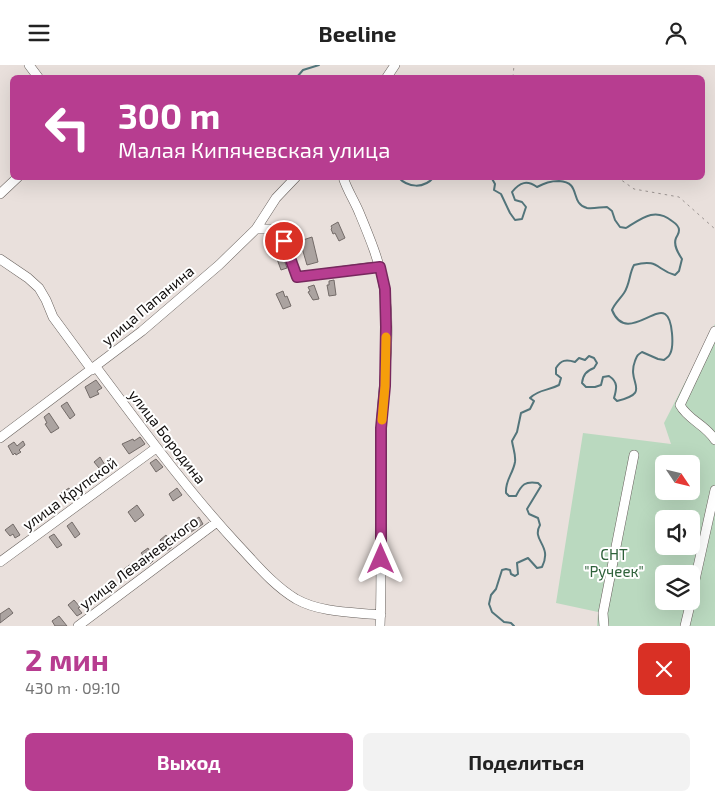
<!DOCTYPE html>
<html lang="ru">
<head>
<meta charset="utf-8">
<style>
  :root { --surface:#fff; --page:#f2f2f2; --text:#222; --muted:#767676; --accent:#b73d90 }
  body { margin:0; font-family:"Exo 2",sans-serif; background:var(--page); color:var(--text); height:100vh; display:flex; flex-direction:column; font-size:19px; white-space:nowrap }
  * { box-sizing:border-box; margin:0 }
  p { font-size:16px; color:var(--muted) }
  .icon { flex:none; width:28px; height:28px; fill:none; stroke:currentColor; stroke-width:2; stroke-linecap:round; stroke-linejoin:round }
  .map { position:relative; height:561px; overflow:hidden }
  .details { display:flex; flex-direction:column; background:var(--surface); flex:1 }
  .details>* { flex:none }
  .guide { position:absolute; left:10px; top:10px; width:695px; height:105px; border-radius:8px; box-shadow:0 5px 20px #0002; background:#b73d90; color:#fff; overflow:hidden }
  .needle { width:32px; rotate:125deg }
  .fabs { position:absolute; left:655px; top:390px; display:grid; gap:10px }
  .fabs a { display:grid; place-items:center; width:45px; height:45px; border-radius:8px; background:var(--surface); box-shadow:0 5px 20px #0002; font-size:25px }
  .pin { position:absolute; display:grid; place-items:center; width:42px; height:42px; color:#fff; margin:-21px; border:2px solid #fff; border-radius:50%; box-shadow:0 1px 5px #0007 }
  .me { position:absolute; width:55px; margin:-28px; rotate:0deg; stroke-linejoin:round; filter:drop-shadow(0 0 4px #0008) }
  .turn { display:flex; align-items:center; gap:18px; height:105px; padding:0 25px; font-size:22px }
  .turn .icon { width:65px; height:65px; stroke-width:2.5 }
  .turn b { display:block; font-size:35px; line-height:42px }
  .round { display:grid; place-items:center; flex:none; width:52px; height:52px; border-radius:8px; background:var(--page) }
  .head { display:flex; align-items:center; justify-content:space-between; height:85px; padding:0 25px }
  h1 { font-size:30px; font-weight:700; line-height:38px; color:var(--accent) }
  .cta { display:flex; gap:10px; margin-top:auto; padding:10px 25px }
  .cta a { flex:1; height:58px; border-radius:8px; background:var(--accent); color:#fff; font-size:20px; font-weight:700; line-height:58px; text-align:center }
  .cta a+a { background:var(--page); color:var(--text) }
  header { display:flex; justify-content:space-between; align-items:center; height:65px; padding:0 25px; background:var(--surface); font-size:22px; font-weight:700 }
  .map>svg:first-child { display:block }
  .green { fill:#bad9bf; fill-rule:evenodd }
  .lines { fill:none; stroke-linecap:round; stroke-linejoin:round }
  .stream { stroke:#53757b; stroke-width:2 }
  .building { fill:#aba3a0; stroke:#736b68 }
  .minor-casing { stroke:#68615d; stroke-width:10 }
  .path { stroke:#9b9491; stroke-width:1; stroke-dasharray:2.5 4; stroke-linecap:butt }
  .minor { stroke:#fff; stroke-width:9 }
  .route-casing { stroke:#77285e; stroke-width:12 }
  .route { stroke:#b73d90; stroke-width:9 }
  .slow { stroke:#f59e0b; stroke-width:9 }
  .labels { text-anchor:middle; stroke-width:4; stroke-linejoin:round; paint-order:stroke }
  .street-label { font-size:15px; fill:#100d0c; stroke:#fff }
  .park-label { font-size:15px; fill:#2e613a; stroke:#fff }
</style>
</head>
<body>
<header><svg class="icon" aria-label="menu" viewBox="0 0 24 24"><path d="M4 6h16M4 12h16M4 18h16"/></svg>Beeline<svg class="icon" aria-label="person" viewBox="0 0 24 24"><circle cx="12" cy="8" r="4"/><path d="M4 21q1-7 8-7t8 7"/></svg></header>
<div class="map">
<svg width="715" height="561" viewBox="0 0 715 561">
  <rect width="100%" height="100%" fill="#e9e0dc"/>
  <path class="green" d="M715,259V561H597L598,547L556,538L583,368L671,379L664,358ZM664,399H691V426H664ZM664,454H691V481H664ZM664,509H691V536H664Z"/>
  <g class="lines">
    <path class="stream" d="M297,12L303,5L319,0
      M398,112C408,123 424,124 434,112
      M491,112L495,119L494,125L501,129L510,148L515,155L522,154L526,142L522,137L515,135L512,127C520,117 527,115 537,122C545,118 550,116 559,116C582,117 569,138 587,143C593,144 601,142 607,142L612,146L615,155L620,162L626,163C642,153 655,142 672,156C675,158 679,162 679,165C679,169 678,169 676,173C673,180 678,188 682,194L679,206L675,210C656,205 659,193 634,200C629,209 630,219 624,228C620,234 615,238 612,245C625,277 653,242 665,249C673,254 674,282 670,289C669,292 666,293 664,295L658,294L642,287C637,290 637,291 635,296C626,319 653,327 617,336L614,333C617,323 618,317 609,311L603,312L601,320L595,322H586L582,318C583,310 586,306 594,303L597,298L594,293L589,291L585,295L579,293L575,297C566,294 561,295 556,303V309L561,313L559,320C548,326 539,324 530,333L534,336L530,344L521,348L517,367L512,376C513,383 516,390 515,397C513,409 505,415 506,428L509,431H516C522,419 525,416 538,418L541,421L527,444L529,449L538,453L540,460C531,476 553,480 542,502L537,503L528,493L517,498L518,509L515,511L511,509L510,505L506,504L502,505L496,524L491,530L489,539L492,547L504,557L511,558L514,561"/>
  </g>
  <path class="building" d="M338,157L345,173L339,176L335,168L333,169L331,164L332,163L331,161Z
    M312,172L318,197L307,200L300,176Z
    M282,189L287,203L281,205L277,194H279L278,191Z
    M334,215L336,230L329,231L327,220H329V216Z
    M314,220L319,234L313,235L308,227L310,226L308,222Z
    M283,226L285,232L287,231L291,241L283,244L276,229Z
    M96,315L102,323L97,326L99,329L90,333L85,322Z
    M67,337L75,350L70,354L61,341Z
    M49,348L59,363L51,368L45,359L47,358L44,352Z
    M140,372L145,379L129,389L122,379L133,374L134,376Z
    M23,376L25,380L19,385L21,387L16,390L15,388L13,390L8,381L14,377L17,381Z
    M100,392L108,405L103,408L94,397Z
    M156,394L163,402L156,407L150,398Z
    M69,423L74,430L66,436L61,428Z
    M177,423L182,430L173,436L169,429Z
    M137,440L144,450L135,457L128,447Z
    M199,452L203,459L191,467L187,460Z
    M72,457L80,469L75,473L67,461Z
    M13,459L20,470L15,473L13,469L10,471L5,465Z
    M54,469L62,480L57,483L49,472Z
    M166,470L171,477L170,479L172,482L167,486L160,475Z
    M148,483L154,495L150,499L141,488Z
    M131,499L137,507L130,512L124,504Z
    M74,535L80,542L78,543L82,548L77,551L68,540Z
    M9,543L13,548L0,558V549Z
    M59,551L67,561H55L52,556Z"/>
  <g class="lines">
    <defs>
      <path id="minor" d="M29,0L38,12
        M387,12L395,0
        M343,112C347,125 354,135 359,147C369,171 380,197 384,223C392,269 383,317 381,363C378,429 383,495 380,561
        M0,129L18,112
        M256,164H271L284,176L297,212L380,201
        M0,194L28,213L39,223L46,235L53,252L92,305
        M715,266L680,340C688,355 706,360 715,375
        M96,302C141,362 186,424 238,480C256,499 273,520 296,534C321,548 353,547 381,550
        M0,373L142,266L219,200L256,164L276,133L296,112
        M0,497L156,383
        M691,533L715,425
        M78,561L217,457
        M604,561L603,548L634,390
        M685,561L691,536"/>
    </defs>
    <use href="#minor" class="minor-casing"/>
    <path class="path" d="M513,12L514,0
      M617,112L634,124L679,132L715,164"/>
    <use href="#minor" class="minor"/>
  </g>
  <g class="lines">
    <defs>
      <path id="route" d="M284,176L297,212L380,202L385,224L386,262L385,321L381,363V494"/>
    </defs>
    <use href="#route" class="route-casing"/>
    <use href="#route" class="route"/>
    <path class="slow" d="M382,355L385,321L386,272"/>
  </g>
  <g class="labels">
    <g class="street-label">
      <text transform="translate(148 241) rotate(-40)" y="5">улица Папанина</text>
      <text transform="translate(167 372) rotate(52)" y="5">улица Бородина</text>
      <text transform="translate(70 429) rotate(-36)" y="5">улица Крупской</text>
      <text transform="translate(139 498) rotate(-37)" y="5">улица Леваневского</text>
    </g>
    <g class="park-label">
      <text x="614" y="495">СНТ<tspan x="614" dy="17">"Ручеек"</tspan></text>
    </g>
  </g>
</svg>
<div class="fabs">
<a><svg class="needle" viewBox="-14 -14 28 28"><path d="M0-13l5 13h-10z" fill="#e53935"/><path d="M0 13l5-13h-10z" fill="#767676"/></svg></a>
<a><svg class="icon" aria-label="sound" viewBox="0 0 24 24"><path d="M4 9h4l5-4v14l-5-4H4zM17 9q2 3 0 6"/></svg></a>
<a><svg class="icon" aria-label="layers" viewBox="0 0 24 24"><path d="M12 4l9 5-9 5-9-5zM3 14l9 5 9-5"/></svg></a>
</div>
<div class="pin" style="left:284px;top:176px;background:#d93025"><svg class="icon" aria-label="arrive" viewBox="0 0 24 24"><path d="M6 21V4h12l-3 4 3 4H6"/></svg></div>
<svg class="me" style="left:381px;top:494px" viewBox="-20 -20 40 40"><path d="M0-17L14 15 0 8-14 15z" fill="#b73d90" stroke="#fff" stroke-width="4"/></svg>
<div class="guide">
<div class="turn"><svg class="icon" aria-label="left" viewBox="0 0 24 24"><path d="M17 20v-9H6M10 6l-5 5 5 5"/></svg><div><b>300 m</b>Малая Кипячевская улица</div></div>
</div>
</div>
<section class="details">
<div class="head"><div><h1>2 мин</h1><p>430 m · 09:10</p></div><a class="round" style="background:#d93025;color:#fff"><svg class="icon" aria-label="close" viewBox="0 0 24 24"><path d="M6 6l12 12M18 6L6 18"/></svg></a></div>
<div class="cta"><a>Выход</a><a>Поделиться</a></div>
</section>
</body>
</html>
